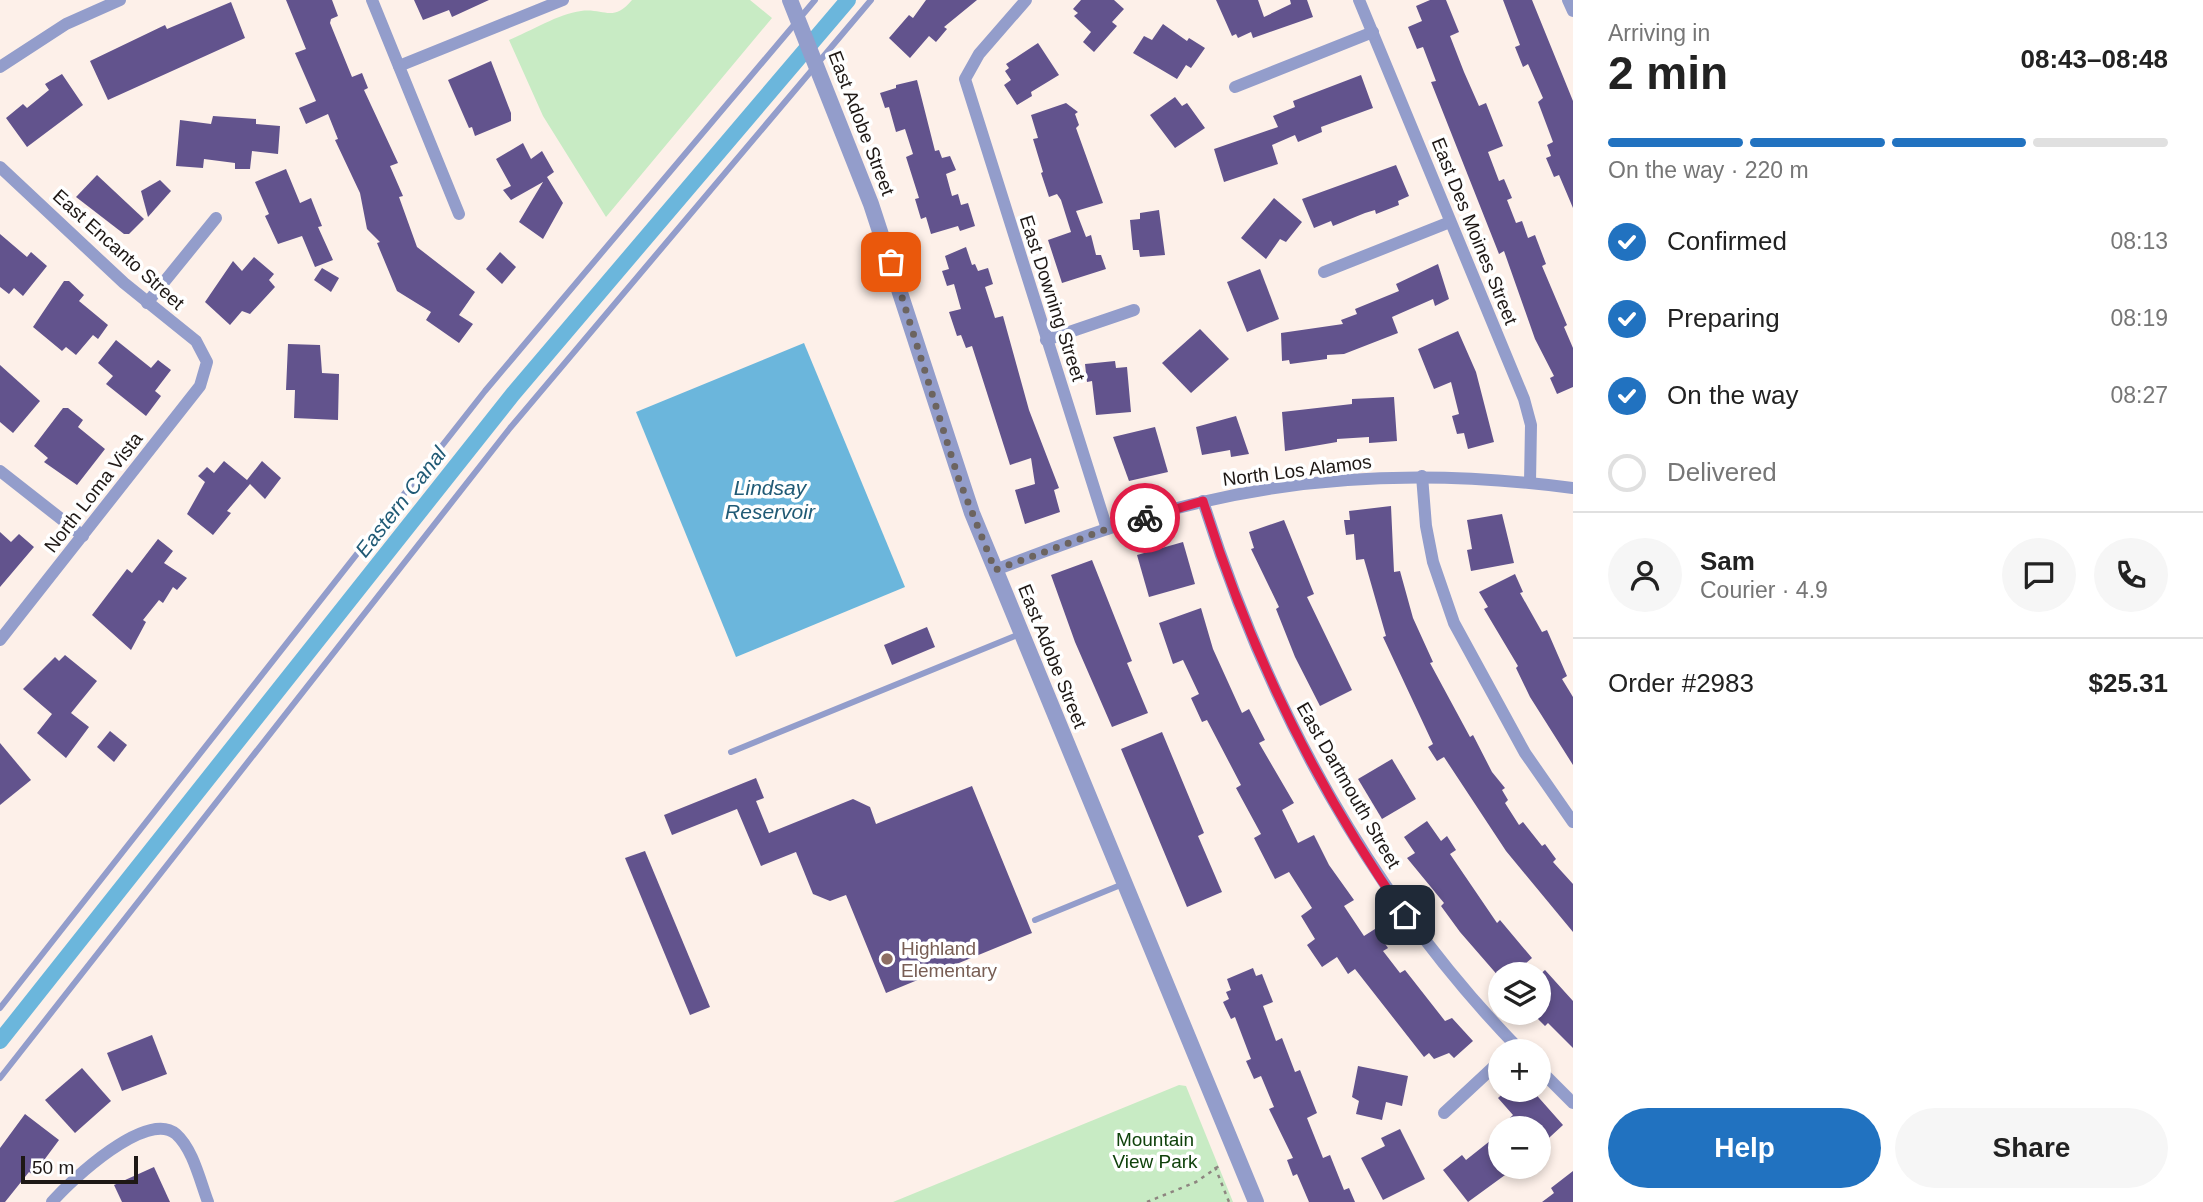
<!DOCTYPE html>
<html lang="en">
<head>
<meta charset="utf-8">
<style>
  :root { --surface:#fff; --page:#f6f6f6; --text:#222; --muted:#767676; --line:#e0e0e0; --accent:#2172c0 }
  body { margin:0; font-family:Helvetica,sans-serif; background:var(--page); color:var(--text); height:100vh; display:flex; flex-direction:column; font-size:26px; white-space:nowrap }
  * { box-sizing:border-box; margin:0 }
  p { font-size:23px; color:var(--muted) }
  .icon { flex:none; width:38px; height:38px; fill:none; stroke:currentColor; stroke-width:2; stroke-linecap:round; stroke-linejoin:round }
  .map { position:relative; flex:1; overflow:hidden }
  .sheet { display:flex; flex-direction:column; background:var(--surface); width:630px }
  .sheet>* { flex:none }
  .buttons { position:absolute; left:1488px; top:962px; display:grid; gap:14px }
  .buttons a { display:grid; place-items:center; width:63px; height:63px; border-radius:50%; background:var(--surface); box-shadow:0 4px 10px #0003; font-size:35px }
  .scale { position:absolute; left:21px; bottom:18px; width:117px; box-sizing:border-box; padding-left:7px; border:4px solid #1e1815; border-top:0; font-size:19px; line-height:24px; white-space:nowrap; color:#1e1815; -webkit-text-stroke:5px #fff; paint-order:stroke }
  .pin { position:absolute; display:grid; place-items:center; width:60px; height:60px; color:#fff; margin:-30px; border-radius:14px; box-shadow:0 4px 10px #0006 }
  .courier { position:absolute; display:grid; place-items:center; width:70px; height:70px; margin:-35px; border:5px solid #e11d48; border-radius:50%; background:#fff; color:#222; box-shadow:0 2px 9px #0007 }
  .headline em { font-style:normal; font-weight:700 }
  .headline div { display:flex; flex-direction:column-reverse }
  .headline { display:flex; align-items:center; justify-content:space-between; height:119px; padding:0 35px }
  h1 { font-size:46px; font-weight:700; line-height:52px }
  .bar { display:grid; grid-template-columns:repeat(4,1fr); gap:10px 7px; align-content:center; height:84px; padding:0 35px }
  .bar i { height:9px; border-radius:5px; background:var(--line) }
  .bar .active { background:var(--accent) }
  .bar p { grid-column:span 4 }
  .line { display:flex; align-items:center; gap:18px; padding:0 35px; border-top:2px solid var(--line) }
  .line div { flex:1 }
  .round { display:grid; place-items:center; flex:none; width:74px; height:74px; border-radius:37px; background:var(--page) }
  ol { padding:0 35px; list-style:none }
  li { display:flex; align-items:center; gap:21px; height:77px }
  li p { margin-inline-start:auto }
  li .icon { padding:7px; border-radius:50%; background:var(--accent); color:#fff; stroke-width:4 }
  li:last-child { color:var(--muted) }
  li i { width:38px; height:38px; border:4px solid var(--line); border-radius:50% }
  .button { display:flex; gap:14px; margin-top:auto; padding:14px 35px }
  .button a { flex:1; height:80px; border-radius:42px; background:var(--accent); color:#fff; font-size:28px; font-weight:700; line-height:80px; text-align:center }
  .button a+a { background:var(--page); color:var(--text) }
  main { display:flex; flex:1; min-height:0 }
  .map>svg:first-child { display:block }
</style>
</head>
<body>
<main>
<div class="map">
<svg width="1573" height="1202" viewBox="0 0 1573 1202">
  <rect width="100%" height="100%" fill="#fdf0e9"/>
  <!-- green -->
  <g fill="#c8ebc4">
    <path d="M632,0h118l22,18 -166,199 -63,-101 -34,-76c22,-9 49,-26 72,-29 23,-3 32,12 51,-11z"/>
    <path d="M1179,1085l7,1 47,116h-340z"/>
  </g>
  <!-- water -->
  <path fill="#6bb6dc" d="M804,343l101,244 -169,70 -100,-245z"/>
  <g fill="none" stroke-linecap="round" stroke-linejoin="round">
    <!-- canal -->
    <path stroke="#6bb6dc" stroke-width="16" d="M0,1041l513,-647 335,-394"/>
  </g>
  <!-- building -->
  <g fill="#62538d">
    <path d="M286,0h46l6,16 -7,3 -1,4 22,54 10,-4 6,15 -4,2 34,73 -8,3 13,30 -4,1 18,50 58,45 -16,23 14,9 -14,19 -33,-23 5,-8 -34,-21 -20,-48 3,-1 -13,-13 -7,-36 -25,-53 3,-1 -10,-25 -22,10 -7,-16 17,-7 -21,-48 11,-4z"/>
    <path d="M414,0h75l-37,17 -3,-7 -26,10z"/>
    <path d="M926,0h51l-33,27 3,2 -11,13 -7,-6 -19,22 -21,-20 20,-23 4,3z"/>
    <path d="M1081,0h33l10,9 -12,13 5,4 -23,26 -11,-10 8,-10 -17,-16 4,-3 -5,-4z"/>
    <path d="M1216,0h42l6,17 27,-13 -1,-4h17l6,17 -60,21 -2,-6 -13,6 -2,-4 -4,2z"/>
    <path d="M1430,0h16l13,32 -9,4 14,36 15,34 7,-3 17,43 -15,6 11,29 5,-2 8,19 -5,2 9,23 6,-2 6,17 7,-3 11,29 -4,2 25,59 -3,2 9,21v39l-16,7 -7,-16 4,-2 -19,-37 -31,-88 -5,3 -68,-172 5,-1 -13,-34 -6,2 -9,-22 14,-6 -6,-15z"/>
    <path d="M1503,0h29l41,101v107l-14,-33 -5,2 -8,-19 5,-2 -4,-11 6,-3 -15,-40 5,-4 -15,-34 -5,3 -8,-20 5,-2z"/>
    <path d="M231,2l14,36 -137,62 -18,-39 75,-36 2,4z"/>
    <path d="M1163,24l24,17 2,-3 16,10 -14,20 -5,-3 -9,14 -44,-26 11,-17 8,4z"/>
    <path d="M1038,43l21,32 -28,17 1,4 -15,9 -13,-20 7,-5 -6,-9 4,-3 -3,-4z"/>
    <path d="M491,61l20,52v8l-36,15 -3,-9 -3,1 -21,-48z"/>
    <path d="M62,74l21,31 -56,42 -21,-29 17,-14 4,4 22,-18 -4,-6z"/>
    <path d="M1361,75l12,33 -52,19 1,5 -24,10 -3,-7 -23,10 6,19 -54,18 -10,-33 64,-22 -5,-11 22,-9 -2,-6z"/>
    <path d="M917,80l18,71 4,-1 3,8 8,-2 6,14 -10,4 6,22 6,-2 3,11 7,-2 7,23 -15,5 -2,-5 -27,8 -5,-17 -5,2 -6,-20 4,-1 -13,-41 7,-3 -8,-25 -9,3 -7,-25 -4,1 -5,-15 16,-5v-3z"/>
    <path d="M1175,97l7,9 5,-3 18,25 -30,20 -25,-33z"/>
    <path d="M1066,103l12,9 -3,2 4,11 -3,3 27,75 -27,8 10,26 5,-2 5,20h5l5,14 -44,14 -14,-43 23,-8 -10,-32 -4,-6 -8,3 -8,-24 2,-1 -10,-33 5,-1 -7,-23z"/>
    <path d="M213,116l43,3v5l24,2 -2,28 -26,-3 -2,18h-15v-6l-31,-4 -1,9 -27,-2 4,-46 31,4z"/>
    <path d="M523,143l8,16 11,-8 12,21 -7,5 16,26 -20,36 -24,-17 24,-40 -32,18 -8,-10 8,-4 -15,-27z"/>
    <path d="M1396,165l13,31 -11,5 1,4 -23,9 -1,-4 -10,3 -32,13 -2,-5 -17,7 -12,-29z"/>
    <path d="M286,169l14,34 11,-5 11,28 -4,1 15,33 -18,7 -13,-31 -24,8 -13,-28 4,-2 -14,-32z"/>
    <path d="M97,175l47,44 -15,15h-5l-48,-37z"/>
    <path d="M160,180l11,11 -23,26 -7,-26z"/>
    <path d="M1274,198l28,24 -16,20 -6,-3 -14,20 -25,-21z"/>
    <path d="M1159,210l6,45 -25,2 -1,-7h-6l-3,-30 10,-1v-6z"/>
    <path d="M0,234l27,23 4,-5 16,14 -24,30 -9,-8 -5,6 -9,-7z"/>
    <path d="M966,247l6,18 3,-1 3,7 10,-3 5,16 -8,3 10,31 8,-2 26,94 30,78 -5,2 6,22 -35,12 -10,-34 20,-6 -4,-26 -21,7 -38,-119 -6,2 -5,-13 -4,1 -8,-24 12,-3 -7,-25 -7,2 -5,-15 7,-2 -4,-13z"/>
    <path d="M500,252l16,15 -14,17 -16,-15z"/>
    <path d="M254,257l20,17 -5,6 6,7 -25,27 -8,-3 -12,14 -25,-23 28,-41 9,10z"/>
    <path d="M1438,264l11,35 -14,7 -2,-7 -41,18 6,16 -54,21 -17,1v4l-37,5 -1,-4 -7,1 -1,-28 62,-9 -2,-4 16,-6 -2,-5 44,-18 -3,-7z"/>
    <path d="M322,268l17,10 -8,14 -17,-12z"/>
    <path d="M1260,269l19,50 -32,13 -20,-50z"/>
    <path d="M64,281h5l15,14 -5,6 29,24 -10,14 -5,-4 -17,20 -10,-8 -4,4 -29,-24z"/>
    <path d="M1200,329l29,30 -38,34 -29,-30z"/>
    <path d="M1458,331l18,41 18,70 -26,7 -4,-16 -7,1 -5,-18 7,-2 -8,-32 -17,7 -16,-40z"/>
    <path d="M116,340l35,28 7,-8 13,10 -16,21 6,5 -15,20 -40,-32 7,-8 -15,-13z"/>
    <path d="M288,344l32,1 2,28 17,1 -1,46 -44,-2 1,-28h-9z"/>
    <path d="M1115,361l1,7 11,-1 4,45 -35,3 -4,-34 -5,1 -2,-18z"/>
    <path d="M0,365l40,36 -27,32 -13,-11z"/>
    <path d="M1394,397l3,44 -28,2v-6l-32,2v3l-52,9 -3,-39 70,-8v-5z"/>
    <path d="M63,408h5l15,12 -5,7 27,22 -28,36 -33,-23 4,-4 -14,-12z"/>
    <path d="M1236,416l13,38 -18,3 -1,-7 -28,5 -6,-28z"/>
    <path d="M1155,427l13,45 -39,9 -16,-44z"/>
    <path d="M224,461l23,19 15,-19 19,17 -16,21 -15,-15 -23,27 4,2 -18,22 -26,-21 18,-32 -7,-6 9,-9 7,6z"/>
    <path d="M1391,506l3,66 6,-1 13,47 20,44 -3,1 40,74 3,-2 19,37 13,16 -3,2 6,10 -3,3 14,22 4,-3 19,24 3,-2 11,15 -3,3 20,22v48l-67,-81 -62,-94 -7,4 -9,-14 5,-3 -50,-107 3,-1 -22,-77 -8,1 -2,-26 -8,1 -2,-15h6l-1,-9z"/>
    <path d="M1502,514l12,49 -43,8 -4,-21 5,-1 -5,-29z"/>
    <path d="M1284,520l30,74 -7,3 45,93 -32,16 -25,-49 -19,-48 3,-2 -28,-58 3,-1 -5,-16z"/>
    <path d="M0,532l11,10 8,-8 15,13 -34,40z"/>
    <path d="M158,539l15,12 -9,12 23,15 -10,12 -4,-3 -10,16 -4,-3 -16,20 3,2 -15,28 -39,-35 35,-46 5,4z"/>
    <path d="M1183,542l12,42 -46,13 -12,-42z"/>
    <path d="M1092,560l40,101 -5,2 21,50 -36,14 -37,-85 -24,-67z"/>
    <path d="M1515,574l8,18 -3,1 22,39 5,-2 20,46 -5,3 11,18v68l-43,-68 -14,-29 2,-2 -34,-57 4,-2 -9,-15z"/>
    <path d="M1201,608l12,41 29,64 7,-4 16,31 -6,3 35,60 -12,7 16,33 16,-8 15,30 25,35 -10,6 20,30 11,-7 13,19 -5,3 17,22 5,-3 40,51 7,-3 21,23 -19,17 -5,-5 -15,6 -5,-6 -5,4 -69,-88 -7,5 -11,-17 -15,10 -15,-22 8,-6 -14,-23 11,-8 -23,-36 -14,7 -21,-41 7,-4 -25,-46 5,-3 -34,-65 -5,2 -11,-24 8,-4 -16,-34 -10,4 -14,-41z"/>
    <path d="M927,627l8,20 -43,18 -8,-20z"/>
    <path d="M65,655l32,26 -26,32 18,14 -23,31 -29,-25 15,-19 -29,-25 32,-32 4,4z"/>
    <path d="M110,731l17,14 -13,17 -17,-15z"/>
    <path d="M1162,732l42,101 -6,3 24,56 -35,15 -66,-158z"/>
    <path d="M0,743l31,37 -31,25z"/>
    <path d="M1392,759l24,40 -34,20 -24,-40z"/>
    <path d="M756,778l8,20 -8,3 13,32 84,-34 17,8 6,17 96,-38 60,147 -146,60 -40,-98 -16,6 -17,-7 -17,-42 -35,14 -24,-57 -65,26 -8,-20z"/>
    <path d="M1427,821l14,20 6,-5 9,14 -6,4 47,69 3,-3 32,38 -20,17h-12v3l-40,-46 -19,-26 3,-3 -37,-45 8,-5 -11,-16z"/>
    <path d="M645,851l65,156 -20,8 -65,-157z"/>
    <path d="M1253,968l3,8 6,-2 11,28 -10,4 13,35 6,-3 13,34 5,-2 17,43 -10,5 16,40 7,-3 14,35 5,-2 6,14h-46l-12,-28 -4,2 -6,-16 6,-2 -24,-49 5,-2 -13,-31 -7,3 -8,-18 5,-2 -16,-42 -4,2 -8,-17 6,-3 -3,-7 5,-2 -4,-11z"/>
    <path d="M1545,970l28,31v47l-25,-25 -3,3 -7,-7v-43z"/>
    <path d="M152,1035l15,39 -45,17 -15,-38z"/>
    <path d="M1358,1066l50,10 -6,30 -16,-4 -4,18 -26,-6 3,-13 -7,-4z"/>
    <path d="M82,1068l29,33 -36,32 -30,-33z"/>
    <path d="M1507,1090h25l31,35 -25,23v-19h-40l15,-14 -15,-17z"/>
    <path d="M25,1114l34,26 -26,35 -4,-3 -24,30h-5v-54z"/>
    <path d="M1400,1129l25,50 -42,21 -22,-42 24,-12 -4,-8z"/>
    <path d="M1500,1133v34h16l-48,35 -25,-32 19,-15 4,5z"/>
    <path d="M154,1167l16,35h-48l-8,-17z"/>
    <path d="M1573,1171v31h-31l12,-9 -3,-5z"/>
  </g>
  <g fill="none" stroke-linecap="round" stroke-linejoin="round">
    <!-- path -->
    <g stroke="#8e8580" stroke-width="2.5" stroke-dasharray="3.5 5" stroke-linecap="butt">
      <path d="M1215,1167l14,35"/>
      <path d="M1147,1202l49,-20 26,-18"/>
    </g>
    <!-- service -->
    <g stroke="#939dcb" stroke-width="6">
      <path d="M731,752l289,-118"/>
      <path d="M1035,920l88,-36"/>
      <path d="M0,1008l485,-617 330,-391"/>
      <path d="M0,1078l510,-650 361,-428"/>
    </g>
    <!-- minor -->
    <g stroke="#939dcb" stroke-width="12">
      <path d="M372,0l87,214"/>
      <path d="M1026,0l-47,54 -14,25 142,450"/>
      <path d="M1359,0l165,399 7,26 -1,57"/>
      <path d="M1568,0l5,11"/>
      <path d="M399,66l164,-66"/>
      <path d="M0,67l66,-43 54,-24"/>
      <path d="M1235,87l138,-55"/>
      <path d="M0,167l124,116 72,58 11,21 -7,24 -200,254"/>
      <path d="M1324,272l126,-50"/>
      <path d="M147,303l69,-85"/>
      <path d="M1046,340l88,-30"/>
      <path d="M0,471l83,65"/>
      <path d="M1422,476l4,50 7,36 21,61 71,130 48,69"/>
      <path d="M1203,501c64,205 168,397 319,551"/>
      <path d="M995,570c68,-26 136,-52 207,-68 121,-29 249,-30 371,-14"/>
      <path d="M1538,1068l35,35"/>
      <path d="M1444,1113l56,-52"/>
      <path d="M52,1202c19,-22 95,-93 124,-68 17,15 24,47 32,68"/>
    </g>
    <!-- tertiary -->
    <path stroke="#939dcb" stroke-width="16" d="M790,0l81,204 101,309 284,689"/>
  </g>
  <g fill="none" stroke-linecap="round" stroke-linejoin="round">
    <!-- done -->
    <path stroke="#6c645f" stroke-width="7" stroke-dasharray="0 12.6" d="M891,262l67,215 37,93 112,-41 38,-11"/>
    <!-- route -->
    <path stroke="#e11d48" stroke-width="9" d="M1145,518l58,-17c46,148 113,287 202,414"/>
  </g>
  <!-- markers -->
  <circle fill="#8d6e63" stroke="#fff" stroke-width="2.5" cx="887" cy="959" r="7"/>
  <g text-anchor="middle" stroke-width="7" stroke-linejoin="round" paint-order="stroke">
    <!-- street labels -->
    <g font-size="19" fill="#1e1815" stroke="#fff">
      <text transform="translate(862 123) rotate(69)" y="7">East Adobe Street</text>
      <text transform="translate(1475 231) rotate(68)" y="7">East Des Moines Street</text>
      <text transform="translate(119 249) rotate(42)" y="7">East Encanto Street</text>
      <text transform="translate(1053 298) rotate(72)" y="7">East Downing Street</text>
      <text transform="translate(1297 470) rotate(-7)" y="7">North Los Alamos</text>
      <text transform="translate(93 492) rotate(-52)" y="7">North Loma Vista</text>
      <text transform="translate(1053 656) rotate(68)" y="7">East Adobe Street</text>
      <text transform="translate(1349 785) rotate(60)" y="7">East Dartmouth Street</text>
    </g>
    <!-- education labels -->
    <g font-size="19" fill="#785e54" stroke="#fff" text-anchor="start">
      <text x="901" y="955">Highland<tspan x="901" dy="22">Elementary</tspan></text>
    </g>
    <!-- park labels -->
    <g font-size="19" fill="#10420c" stroke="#fff">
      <text x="1155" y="1146">Mountain<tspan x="1155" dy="22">View Park</tspan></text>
    </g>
    <!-- water labels -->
    <g font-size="21" font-style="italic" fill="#205a75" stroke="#fff">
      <text x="770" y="495">Lindsay<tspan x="770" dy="24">Reservoir</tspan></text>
      <text transform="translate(401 502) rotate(-52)" y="7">Eastern Canal</text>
    </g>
  </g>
</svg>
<div class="buttons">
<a><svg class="icon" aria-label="layers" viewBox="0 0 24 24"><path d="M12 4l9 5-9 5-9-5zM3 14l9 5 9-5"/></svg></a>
<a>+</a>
<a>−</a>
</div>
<div class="scale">50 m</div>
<div class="pin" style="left:891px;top:262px;background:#ea580c"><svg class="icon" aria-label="bag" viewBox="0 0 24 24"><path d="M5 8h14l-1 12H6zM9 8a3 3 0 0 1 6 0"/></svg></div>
<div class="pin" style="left:1405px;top:915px;background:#1f2937"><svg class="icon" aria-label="home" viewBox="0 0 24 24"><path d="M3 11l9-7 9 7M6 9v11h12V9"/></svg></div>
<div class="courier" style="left:1145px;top:518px"><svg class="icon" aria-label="bike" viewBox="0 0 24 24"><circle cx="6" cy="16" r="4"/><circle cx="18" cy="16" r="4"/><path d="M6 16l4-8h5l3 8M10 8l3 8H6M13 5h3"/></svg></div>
</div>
<section class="sheet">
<div class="headline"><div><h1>2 min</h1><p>Arriving in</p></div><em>08:43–08:48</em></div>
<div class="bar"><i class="active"></i><i class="active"></i><i class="active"></i><i></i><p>On the way · 220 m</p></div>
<ol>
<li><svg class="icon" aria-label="check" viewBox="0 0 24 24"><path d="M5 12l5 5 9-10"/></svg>Confirmed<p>08:13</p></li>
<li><svg class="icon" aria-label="check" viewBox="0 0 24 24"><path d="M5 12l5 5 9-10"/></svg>Preparing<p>08:19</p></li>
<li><svg class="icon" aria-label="check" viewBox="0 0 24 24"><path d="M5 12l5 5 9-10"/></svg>On the way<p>08:27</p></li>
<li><i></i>Delivered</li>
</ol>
<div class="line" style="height:126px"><a class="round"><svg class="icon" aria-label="person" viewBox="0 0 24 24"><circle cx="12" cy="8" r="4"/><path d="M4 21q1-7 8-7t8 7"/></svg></a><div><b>Sam</b><p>Courier · 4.9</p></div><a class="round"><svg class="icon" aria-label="chat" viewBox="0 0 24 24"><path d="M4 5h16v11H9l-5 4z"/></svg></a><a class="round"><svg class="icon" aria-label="phone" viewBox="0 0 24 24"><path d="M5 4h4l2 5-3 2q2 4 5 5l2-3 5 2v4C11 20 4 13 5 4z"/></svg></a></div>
<div class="line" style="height:91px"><div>Order #2983</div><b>$25.31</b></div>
<div class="button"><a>Help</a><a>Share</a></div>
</section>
</main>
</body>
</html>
